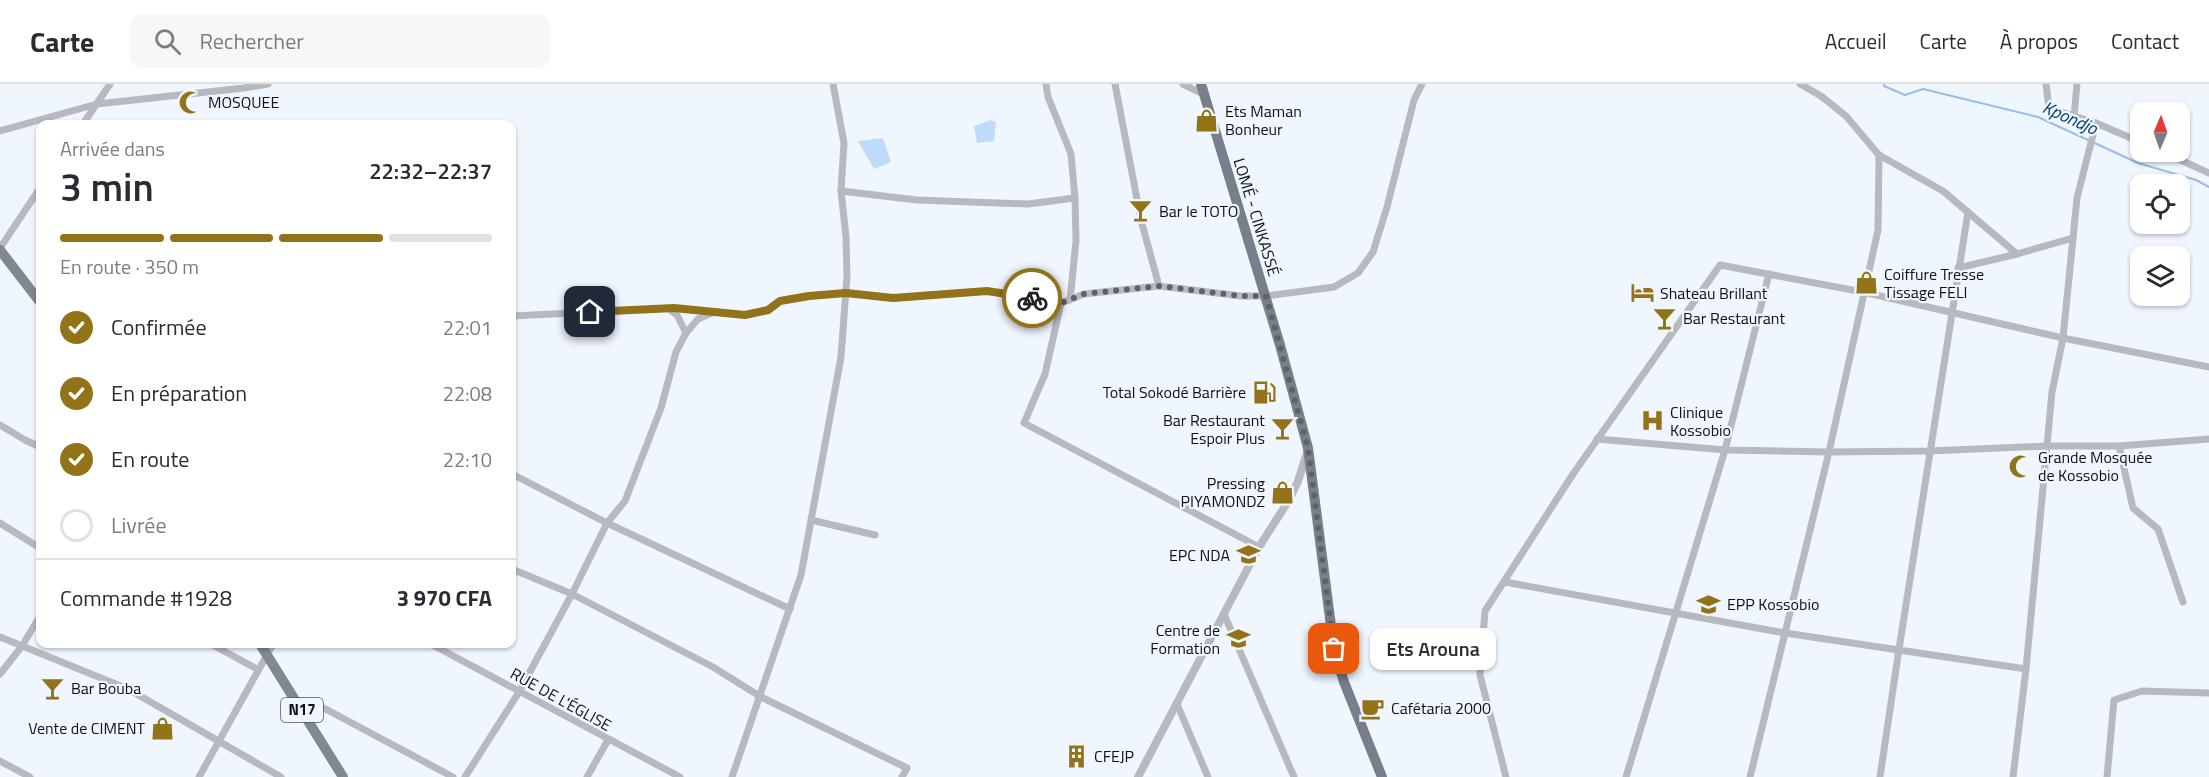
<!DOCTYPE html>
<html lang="fr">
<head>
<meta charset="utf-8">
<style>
  :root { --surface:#fff; --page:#f7f7f7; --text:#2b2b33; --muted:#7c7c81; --line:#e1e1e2; --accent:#927319 }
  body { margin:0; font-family:"Titillium Web",sans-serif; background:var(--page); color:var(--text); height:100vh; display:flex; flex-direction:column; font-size:22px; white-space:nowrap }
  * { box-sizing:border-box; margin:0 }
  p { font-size:20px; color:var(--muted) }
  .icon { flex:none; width:33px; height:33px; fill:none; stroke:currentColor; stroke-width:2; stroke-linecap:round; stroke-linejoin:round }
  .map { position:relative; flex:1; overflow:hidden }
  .panel { position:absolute; left:36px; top:36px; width:480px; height:528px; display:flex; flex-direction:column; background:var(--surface); border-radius:12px; box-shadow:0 2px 4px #0004 }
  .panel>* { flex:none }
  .needle { width:39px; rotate:2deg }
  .buttons { position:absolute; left:2130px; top:18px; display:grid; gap:12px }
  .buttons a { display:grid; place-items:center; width:60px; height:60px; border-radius:12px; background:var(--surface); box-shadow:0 2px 4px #0004; font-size:30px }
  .pin { position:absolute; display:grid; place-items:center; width:51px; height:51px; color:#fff; margin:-26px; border-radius:12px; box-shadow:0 3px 9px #0006 }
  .courier { position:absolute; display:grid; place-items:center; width:60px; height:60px; margin:-30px; border:4px solid #927319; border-radius:50%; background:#fff; color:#222; box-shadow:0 2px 8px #0007 }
  .bubble { position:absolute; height:42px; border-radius:12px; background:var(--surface); box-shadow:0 2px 4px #0004; font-size:20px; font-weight:600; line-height:42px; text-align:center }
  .headline em { font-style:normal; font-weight:600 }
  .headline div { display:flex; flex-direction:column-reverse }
  .headline { display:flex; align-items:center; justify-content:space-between; height:102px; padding:0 24px }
  h1 { font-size:39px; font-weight:600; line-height:45px }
  .bar { display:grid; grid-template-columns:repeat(4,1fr); gap:9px 6px; align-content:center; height:72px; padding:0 24px }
  .bar i { height:8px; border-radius:4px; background:var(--line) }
  .bar .active { background:var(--accent) }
  .bar p { grid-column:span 4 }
  .line { display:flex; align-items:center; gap:15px; padding:0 24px; border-top:2px solid var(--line) }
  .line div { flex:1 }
  ol { padding:0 24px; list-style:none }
  li { display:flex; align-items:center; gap:18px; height:66px }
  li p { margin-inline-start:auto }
  li .icon { padding:6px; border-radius:50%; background:var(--accent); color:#fff; stroke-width:4 }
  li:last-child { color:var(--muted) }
  li i { width:33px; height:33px; border:3px solid var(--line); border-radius:50% }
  header { display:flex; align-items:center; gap:36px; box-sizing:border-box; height:84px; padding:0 30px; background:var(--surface); border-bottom:2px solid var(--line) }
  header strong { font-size:28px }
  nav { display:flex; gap:33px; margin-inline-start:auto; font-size:21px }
  .search { width:420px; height:54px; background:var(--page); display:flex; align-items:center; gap:15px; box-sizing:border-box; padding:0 21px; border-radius:12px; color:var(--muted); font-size:22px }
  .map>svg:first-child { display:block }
</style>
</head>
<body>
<header>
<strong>Carte</strong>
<div class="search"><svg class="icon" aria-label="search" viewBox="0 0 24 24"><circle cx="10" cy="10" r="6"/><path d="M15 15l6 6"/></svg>Rechercher</div>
<nav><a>Accueil</a><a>Carte</a><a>À propos</a><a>Contact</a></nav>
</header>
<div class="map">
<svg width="2209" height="693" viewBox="0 0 2209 693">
  <rect width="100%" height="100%" fill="#f0f6fe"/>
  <!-- green -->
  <g fill="#bfdbfa">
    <path d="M990,36l6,2 -2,19 -17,2 -3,-17z"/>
    <path d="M883,54l8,24 -17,7 -16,-28z"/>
  </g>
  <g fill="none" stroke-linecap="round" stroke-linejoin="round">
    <!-- stream -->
    <path stroke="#98bee8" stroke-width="2" d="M1884,0v2l21,9 18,-6 115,28 100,46 58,17 13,7"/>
    <!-- minor -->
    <g stroke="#b6bac0" stroke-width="7">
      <path d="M1046,0l2,13 23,57 4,44"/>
      <path d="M1115,0l26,136 18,66"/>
      <path d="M1183,0l20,10"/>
      <path d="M1800,0l21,12 25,20 33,39 64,36 74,63 56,-16"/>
      <path d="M2074,33l3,-33"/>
      <path d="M2096,39l44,19"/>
      <path d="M83,40l27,-40"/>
      <path d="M0,47l97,-27 147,-16 24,-4"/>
      <path d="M2163,68l46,21"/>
      <path d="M841,107l76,9 111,4 47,-6 1,43 -6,59"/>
      <path d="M0,164l40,-60"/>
      <path d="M1958,184l59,-14"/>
      <path d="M1061,219l-16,71 -21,49 235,124"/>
      <path d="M669,225l8,6 9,18"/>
      <path d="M512,232l162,-8 71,7 24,-5 11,-9 29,-5 37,-3 47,5 94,-7 74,12 23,-9 75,-8 82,10h25l68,-9 24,-14 15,-21 14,-45 27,-107 8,-16"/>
      <path d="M0,341l25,15 15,7"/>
      <path d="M1597,355l128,11 104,2 100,-1 118,-5h72l90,-7"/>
      <path d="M2119,362l14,62 25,21 25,73"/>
      <path d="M512,390l93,48 185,87"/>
      <path d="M811,436l64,15"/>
      <path d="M0,439l40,25"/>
      <path d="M512,485l60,25 141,73 48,30 146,71 -5,9"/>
      <path d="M1505,498l280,51 241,36"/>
      <path d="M1224,530l70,163"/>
      <path d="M0,553l128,52 153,88"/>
      <path d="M211,560l46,25"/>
      <path d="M431,560l249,133"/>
      <path d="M0,590l22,-28 18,-30"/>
      <path d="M1177,620l31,73"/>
      <path d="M300,621l20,1 133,71"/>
      <path d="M0,677l30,16"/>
      <path d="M199,693l74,-133"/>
      <path d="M465,693l54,-85 53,-98 35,-71 18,-22 36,-93 15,-56 10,-19 12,-14 16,-7"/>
      <path d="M587,693l21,-37"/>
      <path d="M732,693l69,-202 40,-218 6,-81 -1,-39 -5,-46 3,-48 -11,-59"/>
      <path d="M1506,693l-26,-102 5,-64 88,-137 147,-209 143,27 200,46 146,29"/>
      <path d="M1626,693l99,-327 44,-176"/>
      <path d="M1750,693l79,-325 49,-222 1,-75"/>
      <path d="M1880,693l19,-128 69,-437"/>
      <path d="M2013,693l13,-108 26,-277 11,-54 14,-140 19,-75 -47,-15 -3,-24"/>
      <path d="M2107,693l7,-77 28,-9 67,2"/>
    </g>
    <!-- tertiary -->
    <path stroke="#b6bac0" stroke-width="8" d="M1138,693l121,-230 30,-47 9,-19 10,-31"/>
    <!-- primary -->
    <g stroke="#808892" stroke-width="10">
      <path d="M0,166l40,52"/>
      <path d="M260,560l83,133"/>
    </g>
    <!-- trunk -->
    <path stroke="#767f8a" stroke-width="10" d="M1201,0l79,261 28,103 26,201 10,33 38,95"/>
  </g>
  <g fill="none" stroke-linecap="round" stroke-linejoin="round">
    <!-- done -->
    <path stroke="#5d6267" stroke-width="6" stroke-dasharray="0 10.8" d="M1032,214l29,5 23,-9 75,-8 82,10h25l42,152 26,201"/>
    <!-- route -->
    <path stroke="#927319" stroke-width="8" d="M590,228l84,-4 71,7 23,-5 12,-9 29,-5 37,-3 47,5 94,-7 45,7"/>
  </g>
  <!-- icons -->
  <defs>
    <symbol id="mosque-bare" viewBox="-9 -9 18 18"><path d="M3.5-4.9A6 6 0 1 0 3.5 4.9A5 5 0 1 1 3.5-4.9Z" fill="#927319" stroke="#f0f6fe" stroke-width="2.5" paint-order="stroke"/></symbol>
    <symbol id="shop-bare" viewBox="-9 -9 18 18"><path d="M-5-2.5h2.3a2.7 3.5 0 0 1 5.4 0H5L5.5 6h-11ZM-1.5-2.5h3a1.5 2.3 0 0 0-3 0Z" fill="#927319" stroke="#f0f6fe" stroke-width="2.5" paint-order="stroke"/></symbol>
    <symbol id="bar-bare" viewBox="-9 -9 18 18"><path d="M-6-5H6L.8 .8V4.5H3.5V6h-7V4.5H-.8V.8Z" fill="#927319" stroke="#f0f6fe" stroke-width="2.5" paint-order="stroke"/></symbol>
    <symbol id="hotel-bare" viewBox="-9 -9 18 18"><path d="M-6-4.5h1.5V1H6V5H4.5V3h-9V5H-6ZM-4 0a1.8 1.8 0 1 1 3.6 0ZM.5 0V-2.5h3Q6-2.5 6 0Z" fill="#927319" stroke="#f0f6fe" stroke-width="2.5" paint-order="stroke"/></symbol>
    <symbol id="fuel-bare" viewBox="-9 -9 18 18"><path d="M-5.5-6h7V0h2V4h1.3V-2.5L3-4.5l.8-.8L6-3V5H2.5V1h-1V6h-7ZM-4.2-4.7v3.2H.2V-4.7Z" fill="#927319" stroke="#f0f6fe" stroke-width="2.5" paint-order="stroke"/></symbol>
    <symbol id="hospital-bare" viewBox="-9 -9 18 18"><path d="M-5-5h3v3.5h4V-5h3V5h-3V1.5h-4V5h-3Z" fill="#927319" stroke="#f0f6fe" stroke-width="2.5" paint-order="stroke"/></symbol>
    <symbol id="school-bare" viewBox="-9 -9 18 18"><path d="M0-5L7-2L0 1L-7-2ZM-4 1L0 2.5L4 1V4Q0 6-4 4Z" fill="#927319" stroke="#f0f6fe" stroke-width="2.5" paint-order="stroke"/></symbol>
    <symbol id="university-bare" viewBox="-9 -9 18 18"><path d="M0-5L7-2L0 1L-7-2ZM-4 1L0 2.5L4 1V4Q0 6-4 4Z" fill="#927319" stroke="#f0f6fe" stroke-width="2.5" paint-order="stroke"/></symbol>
    <symbol id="cafe-bare" viewBox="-9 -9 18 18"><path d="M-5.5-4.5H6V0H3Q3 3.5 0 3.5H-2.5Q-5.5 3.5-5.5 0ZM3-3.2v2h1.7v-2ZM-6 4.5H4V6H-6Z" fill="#927319" stroke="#f0f6fe" stroke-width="2.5" paint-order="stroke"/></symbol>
    <symbol id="building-bare" viewBox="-9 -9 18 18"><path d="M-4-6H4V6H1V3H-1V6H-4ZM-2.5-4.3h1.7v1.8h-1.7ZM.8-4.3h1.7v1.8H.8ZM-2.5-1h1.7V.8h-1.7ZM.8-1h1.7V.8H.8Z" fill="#927319" stroke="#f0f6fe" stroke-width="2.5" paint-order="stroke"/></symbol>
  </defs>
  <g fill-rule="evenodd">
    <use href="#mosque-bare" x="174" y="2" width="33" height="33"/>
    <use href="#shop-bare" x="1190" y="20" width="33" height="33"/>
    <use href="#bar-bare" x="1124" y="110" width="33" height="33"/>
    <use href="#shop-bare" x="1850" y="182" width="33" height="33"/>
    <use href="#hotel-bare" x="1626" y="192" width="33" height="33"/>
    <use href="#bar-bare" x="1648" y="218" width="33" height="33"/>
    <use href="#fuel-bare" x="1248" y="292" width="33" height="33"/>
    <use href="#hospital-bare" x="1636" y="320" width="33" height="33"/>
    <use href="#bar-bare" x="1266" y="328" width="33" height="33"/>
    <use href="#mosque-bare" x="2004" y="366" width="33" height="33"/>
    <use href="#shop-bare" x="1266" y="392" width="33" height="33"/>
    <use href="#school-bare" x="1232" y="454" width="33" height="33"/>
    <use href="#school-bare" x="1692" y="504" width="33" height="33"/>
    <use href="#university-bare" x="1222" y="538" width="33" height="33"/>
    <use href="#bar-bare" x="36" y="588" width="33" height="33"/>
    <use href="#cafe-bare" x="1356" y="608" width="33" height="33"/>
    <use href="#shop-bare" x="146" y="628" width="33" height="33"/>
    <use href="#building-bare" x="1060" y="656" width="33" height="33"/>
  </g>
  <g text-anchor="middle" stroke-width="4.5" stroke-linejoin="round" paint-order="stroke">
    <!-- shield labels -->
    <rect fill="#f0f6fe" stroke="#52565c" stroke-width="1.5" x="281" y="614" width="42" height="24" rx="4.5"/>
    <g font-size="15" font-weight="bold" fill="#0e1216">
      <text x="302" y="631">N17</text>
    </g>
    <!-- poi labels -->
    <g font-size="16" fill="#0e1216" stroke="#f0f6fe" text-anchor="start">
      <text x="208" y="24">MOSQUEE</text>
      <text x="1225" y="33">Ets Maman<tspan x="1225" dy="18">Bonheur</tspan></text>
      <text x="1159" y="133">Bar le TOTO</text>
      <text x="1884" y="196">Coiffure Tresse<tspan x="1884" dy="18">Tissage FELI</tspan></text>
      <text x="1660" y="215">Shateau Brillant</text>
      <text x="1683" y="240">Bar Restaurant</text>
      <text x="1246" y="314" text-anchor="end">Total Sokodé Barrière</text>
      <text x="1670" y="334">Clinique<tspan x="1670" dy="18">Kossobio</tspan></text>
      <text x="1265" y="342" text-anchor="end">Bar Restaurant<tspan x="1265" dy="18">Espoir Plus</tspan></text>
      <text x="2038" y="379">Grande Mosquée<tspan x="2038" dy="18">de Kossobio</tspan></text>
      <text x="1265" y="405" text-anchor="end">Pressing<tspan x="1265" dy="18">PIYAMONDZ</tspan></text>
      <text x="1230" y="477" text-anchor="end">EPC NDA</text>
      <text x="1727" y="526">EPP Kossobio</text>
      <text x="1220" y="552" text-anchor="end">Centre de<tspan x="1220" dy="18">Formation</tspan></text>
      <text x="71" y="610">Bar Bouba</text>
      <text x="1391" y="630">Cafétaria 2000</text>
      <text x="145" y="650" text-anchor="end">Vente de CIMENT</text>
      <text x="1094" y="678">CFEJP</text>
    </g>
    <!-- street labels -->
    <g font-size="16" fill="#0e1216" stroke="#f0f6fe">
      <text transform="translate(1257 133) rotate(73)" y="6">LOMÉ - CINKASSÉ</text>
      <text transform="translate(561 615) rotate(29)" y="6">RUE DE L'ÉGLISE</text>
    </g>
    <!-- water labels -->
    <g font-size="18" font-style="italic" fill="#074073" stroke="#f0f6fe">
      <text transform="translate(2070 34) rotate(24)" y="6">Kpondjo</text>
    </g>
  </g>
</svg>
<div class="buttons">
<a><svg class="needle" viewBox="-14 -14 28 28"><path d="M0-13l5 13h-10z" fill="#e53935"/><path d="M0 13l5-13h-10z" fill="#7c7c81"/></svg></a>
<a><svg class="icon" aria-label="locate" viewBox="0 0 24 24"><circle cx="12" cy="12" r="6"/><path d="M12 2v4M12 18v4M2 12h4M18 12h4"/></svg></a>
<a><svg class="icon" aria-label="layers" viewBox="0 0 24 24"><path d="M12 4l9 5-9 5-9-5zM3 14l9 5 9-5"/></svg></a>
</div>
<div class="pin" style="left:1334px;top:565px;background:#ea580c"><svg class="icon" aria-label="bag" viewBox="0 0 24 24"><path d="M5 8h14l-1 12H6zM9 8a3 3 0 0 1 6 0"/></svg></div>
<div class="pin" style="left:590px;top:228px;background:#1f2937"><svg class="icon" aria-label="home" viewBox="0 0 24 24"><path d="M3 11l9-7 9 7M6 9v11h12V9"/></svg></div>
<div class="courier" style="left:1032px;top:214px"><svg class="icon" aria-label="bike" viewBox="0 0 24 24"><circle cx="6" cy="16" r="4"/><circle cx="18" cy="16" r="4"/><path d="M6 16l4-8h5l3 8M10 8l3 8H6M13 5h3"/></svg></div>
<div class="bubble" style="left:1370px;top:544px;width:126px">Ets Arouna</div>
<section class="panel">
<div class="headline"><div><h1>3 min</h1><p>Arrivée dans</p></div><em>22:32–22:37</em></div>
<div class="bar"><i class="active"></i><i class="active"></i><i class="active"></i><i></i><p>En route · 350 m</p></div>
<ol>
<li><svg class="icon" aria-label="check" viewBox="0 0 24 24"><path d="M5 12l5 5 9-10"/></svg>Confirmée<p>22:01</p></li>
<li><svg class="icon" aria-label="check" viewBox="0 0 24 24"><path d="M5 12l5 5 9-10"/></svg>En préparation<p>22:08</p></li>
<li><svg class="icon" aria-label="check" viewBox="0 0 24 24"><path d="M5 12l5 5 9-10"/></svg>En route<p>22:10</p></li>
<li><i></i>Livrée</li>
</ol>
<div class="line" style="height:78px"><div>Commande #1928</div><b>3 970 CFA</b></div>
</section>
</div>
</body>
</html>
